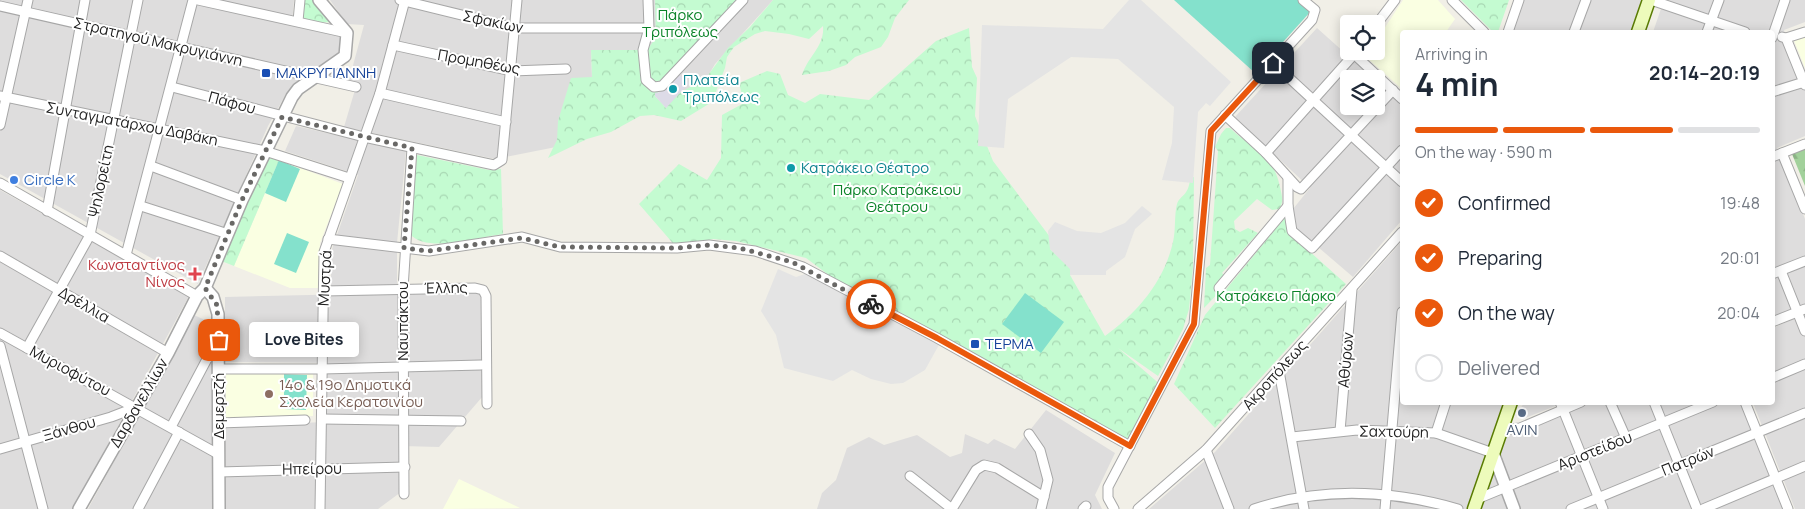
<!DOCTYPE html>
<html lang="en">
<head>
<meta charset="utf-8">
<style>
  :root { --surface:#fff; --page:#f6f6f7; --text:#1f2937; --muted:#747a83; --line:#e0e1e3; --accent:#ea580c }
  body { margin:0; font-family:Manrope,sans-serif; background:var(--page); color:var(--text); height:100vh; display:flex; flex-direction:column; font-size:19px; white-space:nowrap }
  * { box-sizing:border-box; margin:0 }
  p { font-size:16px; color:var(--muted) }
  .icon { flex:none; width:28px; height:28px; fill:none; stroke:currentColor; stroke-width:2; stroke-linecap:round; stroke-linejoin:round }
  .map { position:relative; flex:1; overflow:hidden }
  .side { position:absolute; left:1400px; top:30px; width:375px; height:375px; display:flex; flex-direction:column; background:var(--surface); border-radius:5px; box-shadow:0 2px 12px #0003 }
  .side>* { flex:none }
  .tools { position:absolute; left:1340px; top:15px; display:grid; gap:10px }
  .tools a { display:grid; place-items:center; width:45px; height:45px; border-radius:5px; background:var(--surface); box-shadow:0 2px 12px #0003; font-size:25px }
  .pin { position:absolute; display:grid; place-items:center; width:42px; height:42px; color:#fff; margin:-21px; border-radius:10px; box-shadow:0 2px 8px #0006 }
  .courier { position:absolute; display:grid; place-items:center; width:50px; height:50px; margin:-25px; border:4px solid #ea580c; border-radius:50%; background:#fff; color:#222; box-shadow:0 1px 6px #0007 }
  .bubble { position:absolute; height:35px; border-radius:5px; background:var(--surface); box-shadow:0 2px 12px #0003; font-size:16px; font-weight:700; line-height:35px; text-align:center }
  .summary em { font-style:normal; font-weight:700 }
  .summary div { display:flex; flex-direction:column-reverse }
  .summary { display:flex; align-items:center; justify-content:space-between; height:85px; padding:0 15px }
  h1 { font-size:32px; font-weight:700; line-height:38px }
  .bar { display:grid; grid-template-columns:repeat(4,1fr); gap:8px 5px; align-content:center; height:60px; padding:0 15px }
  .bar i { height:6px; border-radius:4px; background:var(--line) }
  .bar .selected { background:var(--accent) }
  .bar p { grid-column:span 4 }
  ol { padding:0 15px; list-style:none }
  li { display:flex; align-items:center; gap:15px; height:55px }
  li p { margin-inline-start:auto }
  li .icon { padding:5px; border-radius:50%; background:var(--accent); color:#fff; stroke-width:4 }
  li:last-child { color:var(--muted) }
  li i { width:28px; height:28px; border:2px solid var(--line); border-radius:50% }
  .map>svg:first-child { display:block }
</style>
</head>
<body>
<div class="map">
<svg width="1805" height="509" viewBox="0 0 1805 509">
  <defs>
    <pattern id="forest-firs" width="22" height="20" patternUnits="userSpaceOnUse" patternTransform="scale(1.25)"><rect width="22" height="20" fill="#a2d19b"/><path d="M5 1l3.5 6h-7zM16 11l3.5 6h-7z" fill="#8bb385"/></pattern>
    <pattern id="park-crowns" width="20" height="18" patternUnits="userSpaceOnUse" patternTransform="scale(1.25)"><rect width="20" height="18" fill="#c4fbd1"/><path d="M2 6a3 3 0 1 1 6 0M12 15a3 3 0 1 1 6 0" fill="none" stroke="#a8d7b3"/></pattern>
  </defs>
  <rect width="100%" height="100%" fill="#f1efe7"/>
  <!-- residential -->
  <g fill="#dedddd">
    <path d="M0,0h294l-2,24 50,11 -3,20 -53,39 -18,32 -70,158 -198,-110z"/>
    <path d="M330,0h443l-58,64 -25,43 -32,-36 -67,-20 1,27 -26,67 -71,14 -151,-32 13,-44 -8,-3 15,-55 -17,-1z"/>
    <path d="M1524,0h118l-11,32h-119z"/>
    <path d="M1664,0h141v22l-21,8 21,58v48l-28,12 28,71v85l-32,13 -1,-285h-119z"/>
    <path d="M1317,28l57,51h-25v27h27v-25l26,23v116l-49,57 -56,-48 -4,-20 17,-21 -75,-71z"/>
    <path d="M296,126l110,25 -9,92v43l-66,2v-36l27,-77 -73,-24z"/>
    <path d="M0,190l189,106 -116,213h-73z"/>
    <path d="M1402,241v161l101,1 -36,106h-318l66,-57z"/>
    <path d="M485,291l-2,105 -44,51 -37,-1 -1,46 -23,17h-152l-1,-83 101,-4v-59l-101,-1v-65z"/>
    <path d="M1805,314v195h-10l-42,-106 19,-1 1,-74z"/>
    <path d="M194,315l22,10v184h-128z"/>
    <path d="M1587,402l153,1 43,106h-302l26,-73z"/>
    <path d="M1524,403h39l-40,16 -7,-4z"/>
    <path d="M1046,410l69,43 -20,42 7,14h-285l5,-16 14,-13 11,-32 22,-11 15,8 33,-10 33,22 12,-4 3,-19 23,10 6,-5 21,10z"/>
  </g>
  <!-- education -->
  <g fill="#faffe2">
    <path d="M1403,0h35l17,19 -9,13h-44v57l-36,-32 3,-6h7v-10z"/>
    <path d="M1805,33v35l-12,-30z"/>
    <path d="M279,160l64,24 -23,59 -2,45h-28l-56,-22z"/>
    <path d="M226,371l87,2v43l-88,3z"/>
    <path d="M459,479l61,29 -77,1z"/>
  </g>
  <!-- forest -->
  <path fill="url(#forest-firs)" d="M1805,149v37l-13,-32z"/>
  <!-- park -->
  <g fill="url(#park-crowns)">
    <path d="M303,0h12l16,22 -15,1 -15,-4z"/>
    <path d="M655,0h81l-72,78 3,4 -12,14 11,12 10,-13 30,-17 22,-30 22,-21 23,-27h136l-14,18 -7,19 -7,10 -26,10 -9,8 -17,6 -27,4c6,-19 23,-29 21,-49l-14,13 -20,-5 -24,-3 -10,3 -21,13 -7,10 -2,11 -13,34 -31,19 -27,-6 -14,1 -29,16 -24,7 -39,19 9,-18 1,-19 13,-43 21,-1 -1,-27h52l5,20v-21l8,-12z"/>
    <path d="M1461,0h48l-11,32h-5z"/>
    <path d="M969,28l3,39 5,11 -2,38 18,45 57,76v12l21,20 -1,6 35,61c32,-23 59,-54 68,-94 3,-12 1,-27 4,-38 3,-9 12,-8 13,-26l4,-1 -1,90 -4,42 -6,20 -25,47 -40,-28 44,38 -32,60 -272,-149 -52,-39 -70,-17 -23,-2 -36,9 -38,-44 40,-40 28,16 14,-22 1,-43 22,-12 -5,-20 28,-12 13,3 8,21 17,8 15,-9 49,6 67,-59z"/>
    <path d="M1226,128h4c23,22 43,25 50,59 2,9 4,15 -1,22l-7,1 -15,-11 -23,22 1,8 5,3 8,-4 10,5 -36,40 8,8 -26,27 2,-40 4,-3 8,-114 -3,-4 6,-13z"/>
    <path d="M417,155l72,15 12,-1 2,65c-24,3 -76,20 -93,0z"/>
    <path d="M265,156l14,4 -45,106 -15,-6z"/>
    <path d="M1287,215l3,19 56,50 -131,144 -41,-44 31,-69z"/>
  </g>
  <!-- pitch -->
  <g fill="#84e1cc">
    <path d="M1174,0h125l12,11 -56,62z"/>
    <path d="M279,160l21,9 -14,33 -21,-9z"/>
    <path d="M287,233l22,9 -13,31 -22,-9z"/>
    <path d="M1025,293l39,29 -23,31 -39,-29z"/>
    <path d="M284,374l23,1 -1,35 -22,-1z"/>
  </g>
  <!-- parking -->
  <g fill="#e4e4e4">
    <path d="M1129,0h12l90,82 -21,24 -4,-3 -8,9 -5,71 -31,-3 10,-37 2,-36 -56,-48 -47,-2 -63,42 -4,49 -26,-2 4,-121 121,4z"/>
    <path d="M1142,206l10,8 -17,15 -10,28 -19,14v4h-36v-6l-20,-20 -2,-18 7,-9 22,9 24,2 24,-10z"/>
    <path d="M778,269l18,8 15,-5 129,71 -15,27 -22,13 -12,1 -20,-5 -19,-9 -19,11 -49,-13 -8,-33 -15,-24z"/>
  </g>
  <!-- plaza -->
  <path fill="#dddbe7" d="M679,75l10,8 -23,25 -11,-12v-3l5,-1z"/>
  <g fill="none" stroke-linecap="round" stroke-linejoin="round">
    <defs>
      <g id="minor">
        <path d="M198,0l149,33"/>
        <path d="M400,0l115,28h134"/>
        <path d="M648,0l1,28 -6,22 3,30 8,7 8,-1 81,-86"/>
        <path d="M1452,0l32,32"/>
        <path d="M1651,0l94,32"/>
        <path d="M0,6l356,81"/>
        <path d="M298,21l2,-21"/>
        <path d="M1376,25l19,-25"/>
        <path d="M1508,32l11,-32"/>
        <path d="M1574,32l12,-32"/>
        <path d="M1707,32l12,-32"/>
        <path d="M1782,37l4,1 19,-6"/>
        <path d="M1772,38l13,-38"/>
        <path d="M1786,38l19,47"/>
        <path d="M393,45l119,26 54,-2"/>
        <path d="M1355,55l47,44"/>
        <path d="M1273,63l129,119"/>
        <path d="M172,87l192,50 130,28 8,-5 15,-160"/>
        <path d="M1772,92l32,-10"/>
        <path d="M380,93l126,29"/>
        <path d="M0,96l265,55 84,27"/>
        <path d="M1225,115l41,38 31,34 4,2 92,-99"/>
        <path d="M0,125l28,-125"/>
        <path d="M1266,153l91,-102"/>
        <path d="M1782,153l23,56"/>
        <path d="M1772,157l33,-13"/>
        <path d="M151,166l91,34"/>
        <path d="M1288,178v28l4,25 20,17 90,-98"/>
        <path d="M0,183l197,113"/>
        <path d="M141,206l87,28"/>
        <path d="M47,211l38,-211"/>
        <path d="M328,239l101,12 93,-14 38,10 117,1 32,-3 46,6 48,16 134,71 193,108"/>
        <path d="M126,255l67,-255"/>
        <path d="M0,256l168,97"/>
        <path d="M1781,271l24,60"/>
        <path d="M1772,274l33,-13"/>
        <path d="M1219,288l69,-82"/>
        <path d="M324,291l151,-3 8,2 3,6 1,108"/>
        <path d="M1772,322l33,-13"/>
        <path d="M0,333l218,121"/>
        <path d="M0,346l43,163"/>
        <path d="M27,348l63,-113 48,-235"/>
        <path d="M219,369h103l159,-4"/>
        <path d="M1279,371l25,138"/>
        <path d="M1772,378l33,-14"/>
        <path d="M1560,402l43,107"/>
        <path d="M1610,402l16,36"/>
        <path d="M1654,402l43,107"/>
        <path d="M1745,402l43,107"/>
        <path d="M322,419l139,2"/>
        <path d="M219,423l86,-3"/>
        <path d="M171,427l36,-68 5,-4 7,-1"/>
        <path d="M1501,430l19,-2 61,-26"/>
        <path d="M1340,431l12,-142"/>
        <path d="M1436,433l10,-31"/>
        <path d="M1029,434l11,16 8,30 -7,29"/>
        <path d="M1292,437l65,-7 79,3 57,20"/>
        <path d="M0,449l111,-32 26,-10"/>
        <path d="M1206,450l23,59"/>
        <path d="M219,472l186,-5"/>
        <path d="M910,476l42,33"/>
        <path d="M404,494l-1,-205 9,-141"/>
        <path d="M1477,499l236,-97"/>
        <path d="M138,509l41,-77"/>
        <path d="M320,509l4,-257 56,-159 25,-93"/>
        <path d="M952,509l24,-39 8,-5 13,3 47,29"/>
        <path d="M1083,509l3,-3"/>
        <path d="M1114,509l-6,-11v-11l86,-163 17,-193 101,-111 3,-10 -12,-10"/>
        <path d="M1138,509l68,-59 196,-218"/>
        <path d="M1254,509c66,-22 137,-19 204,0"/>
        <path d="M1385,509l17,-197"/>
        <path d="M1571,509l234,-96"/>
        <path d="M1703,509l102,-43"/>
      </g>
      <g id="tertiary">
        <path d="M205,288l8,9 5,17 1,195"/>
        <path d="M1493,453l21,56"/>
        <path d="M79,509l89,-156 29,-57 8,-8 37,-88 50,-103 6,-8 47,-33 2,-23 -28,-33"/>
      </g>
      <g id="secondary">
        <path d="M1638,32l11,-32"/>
        <path d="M1474,509l37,-107"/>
      </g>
    </defs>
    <!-- minor casing -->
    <use href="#minor" stroke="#a7a7a7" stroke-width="11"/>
    <!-- tertiary casing -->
    <use href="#tertiary" stroke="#a7a7a7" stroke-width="14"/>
    <!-- secondary casing -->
    <use href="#secondary" stroke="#5a7c03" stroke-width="15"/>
    <!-- minor -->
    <use href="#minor" stroke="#fff" stroke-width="9"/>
    <!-- tertiary -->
    <use href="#tertiary" stroke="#fff" stroke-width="11"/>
    <!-- secondary -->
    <use href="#secondary" stroke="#edfbbb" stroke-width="12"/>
  </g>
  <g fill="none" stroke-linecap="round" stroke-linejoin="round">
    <!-- done -->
    <path stroke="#696866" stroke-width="5" stroke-dasharray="0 9" d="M219,340l-2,-35 -12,-17 37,-88 40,-83 130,31 -8,100 24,3 94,-13 38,9 117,1 32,-3 30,3 53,14 79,42"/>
    <!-- route -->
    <path stroke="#ea580c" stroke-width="6" d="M871,304l66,34 193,108 64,-122 17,-193 62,-68"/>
  </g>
  <!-- markers -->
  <g fill="#1a4fb4" stroke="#fff" stroke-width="2">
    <rect x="261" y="68" width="10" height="10" rx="2.5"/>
    <rect x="970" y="339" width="10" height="10" rx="2.5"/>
  </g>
  <g fill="#0f9aa8" stroke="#fff" stroke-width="2">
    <circle cx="673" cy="89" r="5"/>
    <circle cx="791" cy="168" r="5"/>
  </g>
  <circle fill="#3f7fe0" stroke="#fff" stroke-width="2" cx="14" cy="180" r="5"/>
  <path fill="#e0444e" stroke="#fff" stroke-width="2" d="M192.5 266.5h5v5h5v5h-5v5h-5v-5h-5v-5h5z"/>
  <circle fill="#8d6e63" stroke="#fff" stroke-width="2" cx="269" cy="394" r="5"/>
  <circle fill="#5c6f8a" stroke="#fff" stroke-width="2" cx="1522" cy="413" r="5"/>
  <g text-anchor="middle" stroke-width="4" stroke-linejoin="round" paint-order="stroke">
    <!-- park labels -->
    <g font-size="15" fill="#0a8328" stroke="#fff">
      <text x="680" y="20">Πάρκο<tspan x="680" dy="17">Τριπόλεως</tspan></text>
      <text x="897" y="195">Πάρκο Κατράκειου<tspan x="897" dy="17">Θεάτρου</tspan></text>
      <text x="1276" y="301">Κατράκειο Πάρκο</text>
    </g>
    <!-- street labels -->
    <g font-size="15" fill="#202020" stroke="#fff">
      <text transform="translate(493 22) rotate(12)" y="5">Σφακίων</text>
      <text transform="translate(158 42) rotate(13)" y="5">Στρατηγού Μακρυγιάννη</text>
      <text transform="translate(479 62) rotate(10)" y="5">Προμηθέως</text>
      <text transform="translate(232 103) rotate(15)" y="5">Πάφου</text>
      <text transform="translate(132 124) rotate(11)" y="5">Συνταγματάρχου Δαβάκη</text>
      <text transform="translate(101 181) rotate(-78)" y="5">Ψηλορείτη</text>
      <text transform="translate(325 278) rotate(-87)" y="5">Μυστρά</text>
      <text transform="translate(446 288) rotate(-1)" y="5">Έλλης</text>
      <text transform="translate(84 305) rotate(30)" y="5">Δρέλλια</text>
      <text transform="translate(403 321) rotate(-90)" y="5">Ναυπάκτου</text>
      <text transform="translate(1346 360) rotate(-85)" y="5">Αθύρων</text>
      <text transform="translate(70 371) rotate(28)" y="5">Μυριοφύτου</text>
      <text transform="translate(1275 375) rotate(-48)" y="5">Ακροπόλεως</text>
      <text transform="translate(139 403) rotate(-60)" y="5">Δαρδανελλίων</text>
      <text transform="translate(219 406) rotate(-90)" y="5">Δεμερτζή</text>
      <text transform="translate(69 429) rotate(-16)" y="5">Ξάνθου</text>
      <text transform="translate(1394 432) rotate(1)" y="5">Σαχτούρη</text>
      <text transform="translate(1595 451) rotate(-22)" y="5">Αριστείδου</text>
      <text transform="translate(1688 461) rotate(-22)" y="5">Πατρών</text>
      <text transform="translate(312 469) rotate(-1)" y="5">Ηπείρου</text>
    </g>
    <!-- transit labels -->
    <g font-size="15" fill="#164399" stroke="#fff" text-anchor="start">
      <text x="276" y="78">ΜΑΚΡΥΓΙΑΝΝΗ</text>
      <text x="985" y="349">ΤΕΡΜΑ</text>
    </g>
    <!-- culture labels -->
    <g font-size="15" fill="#0d838f" stroke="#fff" text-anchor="start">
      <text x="683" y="85">Πλατεία<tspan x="683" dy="17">Τριπόλεως</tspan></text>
      <text x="801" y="173">Κατράκειο Θέατρο</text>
    </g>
    <!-- shop labels -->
    <g font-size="15" fill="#366cbe" stroke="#fff" text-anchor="start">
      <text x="24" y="185">Circle K</text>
    </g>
    <!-- health labels -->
    <g font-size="15" fill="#be3a42" stroke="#fff" text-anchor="end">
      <text x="185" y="270">Κωνσταντίνος<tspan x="185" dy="17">Νίνος</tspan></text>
    </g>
    <!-- education labels -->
    <g font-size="15" fill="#785e54" stroke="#fff" text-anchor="start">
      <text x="279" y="390">14ο &amp; 19ο Δημοτικά<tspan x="279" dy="17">Σχολεία Κερατσινίου</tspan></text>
    </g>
    <!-- service labels -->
    <g font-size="15" fill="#4e5e75" stroke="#fff">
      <text x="1522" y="435">AVIN</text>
    </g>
  </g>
</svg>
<div class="tools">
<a><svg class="icon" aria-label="locate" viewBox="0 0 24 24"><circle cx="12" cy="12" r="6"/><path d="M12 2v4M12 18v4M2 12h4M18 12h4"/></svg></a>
<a><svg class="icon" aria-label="layers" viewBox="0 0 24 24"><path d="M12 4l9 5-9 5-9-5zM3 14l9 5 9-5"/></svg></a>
</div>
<div class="pin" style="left:219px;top:340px;background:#ea580c"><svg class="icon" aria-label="bag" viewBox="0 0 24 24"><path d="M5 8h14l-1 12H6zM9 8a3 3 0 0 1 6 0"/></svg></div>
<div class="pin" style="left:1273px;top:63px;background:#1f2937"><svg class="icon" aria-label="home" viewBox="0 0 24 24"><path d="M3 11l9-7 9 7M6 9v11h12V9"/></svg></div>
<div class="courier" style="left:871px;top:304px"><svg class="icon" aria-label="bike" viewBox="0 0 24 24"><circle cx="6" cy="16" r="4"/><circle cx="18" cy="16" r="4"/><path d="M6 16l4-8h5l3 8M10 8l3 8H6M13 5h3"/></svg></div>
<div class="bubble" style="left:249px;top:322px;width:110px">Love Bites</div>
<section class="side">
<div class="summary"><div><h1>4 min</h1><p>Arriving in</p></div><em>20:14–20:19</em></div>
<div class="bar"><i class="selected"></i><i class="selected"></i><i class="selected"></i><i></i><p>On the way · 590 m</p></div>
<ol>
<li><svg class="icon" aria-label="check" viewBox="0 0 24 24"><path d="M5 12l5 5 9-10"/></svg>Confirmed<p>19:48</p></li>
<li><svg class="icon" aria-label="check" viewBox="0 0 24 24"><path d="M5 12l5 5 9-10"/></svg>Preparing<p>20:01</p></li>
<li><svg class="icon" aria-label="check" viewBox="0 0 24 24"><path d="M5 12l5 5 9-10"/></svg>On the way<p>20:04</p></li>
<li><i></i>Delivered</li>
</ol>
</section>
</div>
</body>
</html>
